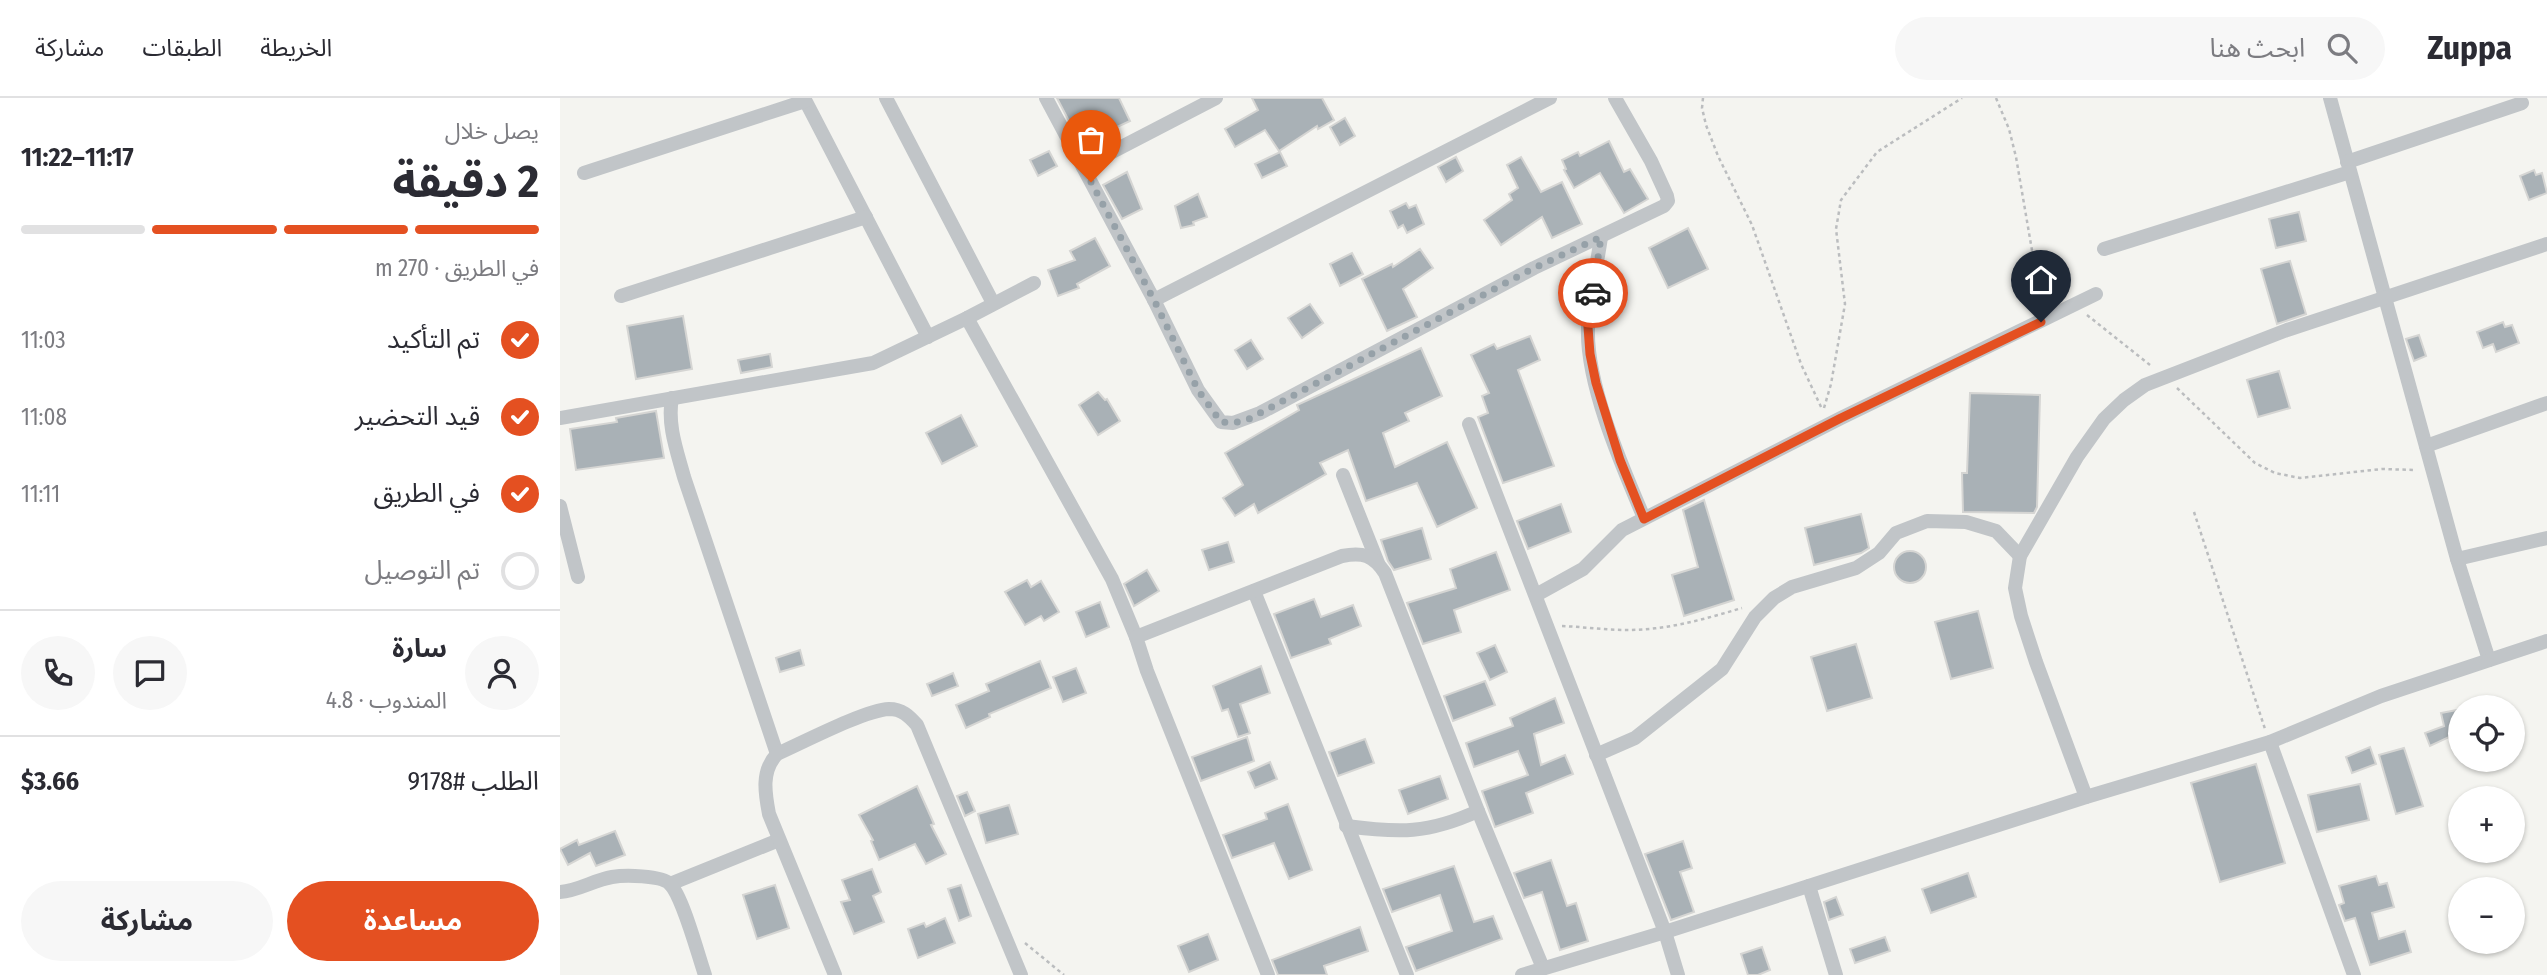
<!DOCTYPE html>
<html lang="ar">
<head>
<meta charset="utf-8">
<style>
  :root { --surface:#fff; --page:#f7f7f7; --text:#2b2b33; --muted:#7c7c81; --line:#e1e1e2; --accent:#e45021 }
  body { margin:0; font-family:"Fira Sans Condensed","Noto Sans Arabic",sans-serif; background:var(--page); color:var(--text); direction:rtl; height:100vh; display:flex; flex-direction:column; font-size:26px; white-space:nowrap }
  * { box-sizing:border-box; margin:0 }
  p { font-size:23px; color:var(--muted) }
  .icon { flex:none; width:38px; height:38px; fill:none; stroke:currentColor; stroke-width:2; stroke-linecap:round; stroke-linejoin:round }
  .map { position:relative; flex:1; overflow:hidden; direction:ltr }
  .panel { display:flex; flex-direction:column; background:var(--surface); width:560px }
  .panel>* { flex:none }
  .tools { position:absolute; left:1888px; top:597px; display:grid; gap:14px }
  .tools a { display:grid; place-items:center; width:77px; height:77px; border-radius:50%; background:var(--surface); box-shadow:0 2px 5px #0004; font-size:35px }
  .pin { position:absolute; display:grid; place-items:center; width:60px; height:60px; color:#fff; margin:-72px -30px; border-radius:50% 50% 50% 0; rotate:-45deg; box-shadow:0 0 7px #0007 }
  .pin .icon { rotate:45deg }
  .courier { position:absolute; display:grid; place-items:center; width:70px; height:70px; margin:-35px; border:5px solid #e45021; border-radius:50%; background:#fff; color:#222; box-shadow:0 2px 9px #0007 }
  .head em { font-style:normal; font-weight:700 }
  .head div { display:flex; flex-direction:column-reverse }
  .head { display:flex; align-items:center; justify-content:space-between; height:119px; padding:0 21px }
  h1 { font-size:46px; font-weight:700; line-height:52px }
  .bar { display:grid; grid-template-columns:repeat(4,1fr); gap:10px 7px; align-content:center; height:84px; padding:0 21px }
  .bar i { height:9px; border-radius:5px; background:var(--line) }
  .bar .on { background:var(--accent) }
  .bar p { grid-column:span 4 }
  .line { display:flex; align-items:center; gap:18px; padding:0 21px; border-top:2px solid var(--line) }
  .line div { flex:1 }
  .round { display:grid; place-items:center; flex:none; width:74px; height:74px; border-radius:37px; background:var(--page) }
  ol { padding:0 21px; list-style:none }
  li { display:flex; align-items:center; gap:21px; height:77px }
  li p { margin-inline-start:auto }
  li .icon { padding:7px; border-radius:50%; background:var(--accent); color:#fff; stroke-width:4 }
  li:last-child { color:var(--muted) }
  li i { width:38px; height:38px; border:4px solid var(--line); border-radius:50% }
  .action { display:flex; gap:14px; margin-top:auto; padding:14px 21px }
  .action a { flex:1; height:80px; border-radius:42px; background:var(--accent); color:#fff; font-size:28px; font-weight:700; line-height:80px; text-align:center }
  .action a+a { background:var(--page); color:var(--text) }
  header { display:flex; align-items:center; gap:42px; box-sizing:border-box; height:98px; padding:0 35px; background:var(--surface); border-bottom:2px solid var(--line) }
  header strong { font-size:33px }
  nav { display:flex; gap:38px; margin-inline-start:auto; font-size:24px }
  .search { width:490px; height:63px; background:var(--page); display:flex; align-items:center; gap:18px; box-sizing:border-box; padding:0 24px; border-radius:38px; color:var(--muted); font-size:26px }
  main { display:flex; flex:1; min-height:0 }
  .map>svg:first-child { display:block }
</style>
</head>
<body>
<header>
<strong>Zuppa</strong>
<div class="search"><svg class="icon" aria-label="search" viewBox="0 0 24 24"><circle cx="10" cy="10" r="6"/><path d="M15 15l6 6"/></svg>ابحث هنا</div>
<nav><a>الخريطة</a><a>الطبقات</a><a>مشاركة</a></nav>
</header>
<main>
<div class="map">
<svg width="1987" height="877" viewBox="0 0 1987 877">
  <rect width="100%" height="100%" fill="#f4f4f0"/>
  <!-- building -->
  <g fill="#a9b1b6" stroke="#d5d5d3" stroke-width="2">
    <path d="M497,0h62l11,23 -49,23z"/>
    <path d="M692,0h70l12,22 -16,9 -1,-3 -38,25 -14,-21 -30,17 -10,-18 33,-19z"/>
    <path d="M785,20l10,18 -15,9 -10,-18z"/>
    <path d="M1049,43l15,31 6,-3 18,30 -24,14 -24,-40 -26,15 -10,-18 2,-1 -4,-9 16,-8 2,4z"/>
    <path d="M489,53l8,15 -19,10 -8,-16z"/>
    <path d="M720,54l7,14 -25,12 -7,-14z"/>
    <path d="M896,59l7,14 -17,11 -8,-15z"/>
    <path d="M961,59l20,35 21,-10 20,42 -30,14 -10,-21 -41,28 -17,-25 28,-20 -3,-6 9,-6 -11,-23z"/>
    <path d="M1974,72l2,5 6,-2 5,20 -18,7 -9,-24z"/>
    <path d="M567,74l15,37 -20,10 -19,-34z"/>
    <path d="M638,96l9,23 -14,5 1,3 -13,3 -6,-22z"/>
    <path d="M846,105l3,5 7,-3 8,19 -17,9 -4,-8 -5,3 -8,-17z"/>
    <path d="M1739,114l7,29 -30,7 -7,-29z"/>
    <path d="M1128,130l20,41 -40,19 -19,-40z"/>
    <path d="M535,140l15,28 -33,18 2,4 -21,8 -10,-26 27,-10 -5,-9z"/>
    <path d="M860,151l13,19 -30,21 14,28 -30,14 -25,-52 30,-15 1,3z"/>
    <path d="M792,155l11,21 -23,12 -10,-22z"/>
    <path d="M1730,163l16,53 -29,10 -16,-55z"/>
    <path d="M750,206l13,19 -21,15 -14,-20z"/>
    <path d="M123,218l9,53 -56,10 -9,-53z"/>
    <path d="M1943,224l2,5 7,-2 7,18 -23,9 -3,-8 -10,4 -6,-16z"/>
    <path d="M1859,237l7,21 -12,5 -8,-22z"/>
    <path d="M970,238l10,24 -22,10 36,96 -51,17 -25,-66 10,-4 -6,-17 7,-3 -18,-38 23,-11 3,5z"/>
    <path d="M691,242l12,19 -16,10 -12,-19z"/>
    <path d="M861,250l21,48 -37,17 4,8 -26,12 12,34 52,-25 30,66 -40,19 -20,-44 -51,18 -18,-51 -28,13 6,11 -68,39 -4,-9 -19,12 -12,-18 20,-13 -18,-32 74,-43 -2,-5z"/>
    <path d="M210,256l2,13 -31,6 -3,-13z"/>
    <path d="M1719,273l11,37 -32,9 -11,-37z"/>
    <path d="M538,294l7,8 2,-1 13,22 -22,14 -19,-30z"/>
    <path d="M1410,295l70,2 -3,112 -3,6 -71,-1 -1,-39h5z"/>
    <path d="M96,313l8,47 -88,12 -6,-41 47,-7 -1,-4z"/>
    <path d="M401,317l16,31 -35,18 -16,-31z"/>
    <path d="M1144,402l30,100 -50,16 -12,-41 26,-8 -15,-57z"/>
    <path d="M1001,406l10,28 -43,17 -11,-28z"/>
    <path d="M1301,416l8,34 -8,5 -47,12 -9,-37z"/>
    <path d="M862,430l9,31 -37,11 -6,-9 -7,-21z"/>
    <path d="M668,444l6,20 -25,8 -7,-20z"/>
    <circle cx="1350" cy="469" r="16"/>
    <path d="M936,454l14,38 -56,20 7,22 -38,12 -16,-41 49,-15 -6,-19z"/>
    <path d="M587,472l12,21 -25,15 -10,-22z"/>
    <path d="M467,482l4,7 10,-6 18,31 -15,9 -3,-5 -16,9 -20,-33z"/>
    <path d="M754,501l7,18 32,-12 8,21 -32,13 2,5 -40,14 -17,-44z"/>
    <path d="M540,504l9,25 -23,10 -10,-25z"/>
    <path d="M1418,513l15,57 -42,11 -16,-57z"/>
    <path d="M1296,546l16,54 -45,13 -16,-54z"/>
    <path d="M935,547l12,27 -17,8 -13,-27z"/>
    <path d="M240,552l4,15 -24,7 -4,-14z"/>
    <path d="M480,563l11,27 -62,26 1,3 -24,11 -10,-23 33,-14 -3,-7z"/>
    <path d="M701,568l9,27 -30,11 10,29 -12,4 -10,-28 -6,2 -9,-25z"/>
    <path d="M516,570l10,25 -23,9 -10,-25z"/>
    <path d="M393,575l5,13 -26,10 -5,-12z"/>
    <path d="M925,583l10,24 -42,16 -9,-25z"/>
    <path d="M995,600l9,25 -30,11 7,31 24,-10 8,19 -47,19 7,20 -38,14 -13,-36 46,-16 -10,-24 -44,16 -8,-24 47,-17 -3,-8z"/>
    <path d="M1897,612l3,22 -30,14 -5,-13 19,-7 -3,-13z"/>
    <path d="M687,639l7,24 -53,20 -9,-24z"/>
    <path d="M805,641l9,24 -36,13 -9,-24z"/>
    <path d="M1810,649l6,17 -24,9 -6,-16z"/>
    <path d="M1844,650l19,58 -27,8 -17,-59z"/>
    <path d="M710,664l7,17 -22,9 -7,-16z"/>
    <path d="M1696,666l29,99 -65,19 -29,-99z"/>
    <path d="M880,678l8,23 -40,15 -9,-24z"/>
    <path d="M1800,686l9,36 -52,12 -9,-37z"/>
    <path d="M357,688l17,38 -3,1 15,29 -20,10 -11,-20 -36,16 -8,-19 2,-1 -14,-25z"/>
    <path d="M407,694l8,19 -10,5 -8,-20z"/>
    <path d="M728,706l24,66 -23,9 -15,-36 -42,15 -9,-23 44,-16 -2,-6z"/>
    <path d="M449,707l9,29 -32,9 -8,-29z"/>
    <path d="M55,733l10,24 -29,11 -6,-13 -22,12 -8,-16 17,-9 2,5z"/>
    <path d="M1123,743l9,27 -12,4 14,40 -23,8 -26,-66z"/>
    <path d="M991,762l16,46 9,-3 12,38 -28,9 -18,-58 -18,6 -10,-25z"/>
    <path d="M894,768l20,56 19,-6 9,23 -86,32 -10,-24 46,-16 -12,-36 -48,17 -9,-23z"/>
    <path d="M312,771l9,23 -8,4 11,26 -30,12 -13,-32 9,-2 -8,-20z"/>
    <path d="M1408,775l8,24 -45,16 -9,-24z"/>
    <path d="M1816,778l3,9 8,-2 7,24 -22,6 7,26 26,-8 6,21 -41,13 -15,-47 -10,3 -6,-16 5,-2 -5,-17z"/>
    <path d="M215,787l14,43 -32,11 -14,-44z"/>
    <path d="M401,787l10,31 -12,5 -11,-32z"/>
    <path d="M1276,799l7,18 -14,5 -5,-18z"/>
    <path d="M385,820l10,25 -37,15 -10,-29 16,-6 2,4z"/>
    <path d="M800,829l8,24 -44,15 3,9h-49l-6,-15z"/>
    <path d="M648,836l10,26 -29,12 -11,-26z"/>
    <path d="M1325,839l5,14 -35,12 -5,-14z"/>
    <path d="M1202,849l8,23 -12,5h-10l-7,-21z"/>
  </g>
  <g fill="none" stroke-linecap="round" stroke-linejoin="round">
    <!-- path -->
    <g stroke="#bbbdbf" stroke-width="2.5" stroke-dasharray="3.5 3.5" stroke-linecap="butt">
      <path d="M1143,0l-1,10 4,17 12,31 34,69 49,139 21,45"/>
      <path d="M1436,0l13,31 7,28 18,105 5,8 27,22"/>
      <path d="M1527,217l63,50"/>
      <path d="M1617,290l78,75 20,10 25,5 82,-9 34,1"/>
      <path d="M1264,310l7,-24 14,-80 -9,-75 5,-29 36,-48 85,-54"/>
      <path d="M1634,414l71,217"/>
      <path d="M1002,528c22,1 44,4 66,4 39,0 77,-11 114,-22"/>
      <path d="M465,845l39,32"/>
    </g>
    <!-- street -->
    <g stroke="#c1c5c8" stroke-width="14">
      <path d="M244,0l124,239"/>
      <path d="M326,0l107,205"/>
      <path d="M486,0l108,202 44,90 23,32 12,1 27,-10 274,-145 130,-62 4,-5 -1,-5 -16,-35 -36,-63"/>
      <path d="M1770,0l127,461 32,101"/>
      <path d="M1787,64l175,-59"/>
      <path d="M523,69l133,-69"/>
      <path d="M24,75l221,-72"/>
      <path d="M1041,139c-4,29 -12,61 -13,91 -2,56 34,138 56,190"/>
      <path d="M1544,151l246,-77"/>
      <path d="M61,198l245,-79"/>
      <path d="M594,202l396,-202"/>
      <path d="M407,220l145,261 24,58"/>
      <path d="M112,300c-5,27 5,53 12,79l93,277"/>
      <path d="M0,320l313,-55 94,-45 67,-35"/>
      <path d="M909,326l196,508 13,43"/>
      <path d="M1866,348l121,-43"/>
      <path d="M783,377l35,88"/>
      <path d="M0,408l18,71"/>
      <path d="M1897,461l90,-21"/>
      <path d="M694,493l153,384"/>
      <path d="M976,497l47,-26 39,-39 219,-112 255,-124"/>
      <path d="M1710,644l84,233"/>
      <path d="M1036,657l39,-17 87,-69 33,-52 19,-19 18,-11 64,-19 23,-15 17,-20 31,-12 39,1 30,9 24,25"/>
      <path d="M1526,699l-50,-135 -15,-46 -6,-28 5,-32 57,-99 27,-38 20,-19 21,-15 142,-55 260,-86"/>
      <path d="M786,728c53,7 82,8 132,-15"/>
      <path d="M110,786l109,-44"/>
      <path d="M1249,788l27,89"/>
      <path d="M0,794c18,-1 34,-12 52,-15 12,-2 49,-2 58,7 13,13 28,71 35,91"/>
      <path d="M275,877l-66,-161c-4,-21 -8,-43 8,-60 25,-11 88,-44 112,-45 13,0 20,7 28,16l104,250"/>
      <path d="M708,877l-121,-304 -11,-34 206,-81c21,-4 31,-1 43,17l93,238 65,157"/>
      <path d="M962,877l143,-43 421,-135 184,-55 111,-46 166,-55"/>
    </g>
  </g>
  <g fill="none" stroke-linecap="round" stroke-linejoin="round">
    <!-- done -->
    <path stroke="#96a1a8" stroke-width="7" stroke-dasharray="0 12.6" d="M531,84l63,118 44,90 23,32 12,1 14,-3 287,-152 67,-31 -8,56"/>
    <!-- route -->
    <path stroke="#e45021" stroke-width="9" d="M1033,195l-5,34 2,27 6,29 24,77 24,59 197,-101 200,-96"/>
  </g>
</svg>
<div class="tools">
<a><svg class="icon" aria-label="locate" viewBox="0 0 24 24"><circle cx="12" cy="12" r="6"/><path d="M12 2v4M12 18v4M2 12h4M18 12h4"/></svg></a>
<a>+</a>
<a>−</a>
</div>
<div class="pin" style="left:531px;top:84px;background:#ea580c"><svg class="icon" aria-label="bag" viewBox="0 0 24 24"><path d="M5 8h14l-1 12H6zM9 8a3 3 0 0 1 6 0"/></svg></div>
<div class="pin" style="left:1481px;top:224px;background:#1f2937"><svg class="icon" aria-label="home" viewBox="0 0 24 24"><path d="M3 11l9-7 9 7M6 9v11h12V9"/></svg></div>
<div class="courier" style="left:1033px;top:195px"><svg class="icon" aria-label="car" viewBox="0 0 24 24"><path d="M5 17H2v-5l4-1 3-4h7l3 4 3 1v5h-3M9 17h6M6 11h13"/><circle cx="7" cy="17" r="2"/><circle cx="17" cy="17" r="2"/></svg></div>
</div>
<section class="panel">
<div class="head"><div><h1>2 دقيقة</h1><p>يصل خلال</p></div><em>11:17–11:22</em></div>
<div class="bar"><i class="on"></i><i class="on"></i><i class="on"></i><i></i><p>في الطريق · 270 m</p></div>
<ol>
<li><svg class="icon" aria-label="check" viewBox="0 0 24 24"><path d="M5 12l5 5 9-10"/></svg>تم التأكيد<p>11:03</p></li>
<li><svg class="icon" aria-label="check" viewBox="0 0 24 24"><path d="M5 12l5 5 9-10"/></svg>قيد التحضير<p>11:08</p></li>
<li><svg class="icon" aria-label="check" viewBox="0 0 24 24"><path d="M5 12l5 5 9-10"/></svg>في الطريق<p>11:11</p></li>
<li><i></i>تم التوصيل</li>
</ol>
<div class="line" style="height:126px"><a class="round"><svg class="icon" aria-label="person" viewBox="0 0 24 24"><circle cx="12" cy="8" r="4"/><path d="M4 21q1-7 8-7t8 7"/></svg></a><div><b>سارة</b><p>المندوب · 4.8</p></div><a class="round"><svg class="icon" aria-label="chat" viewBox="0 0 24 24"><path d="M4 5h16v11H9l-5 4z"/></svg></a><a class="round"><svg class="icon" aria-label="phone" viewBox="0 0 24 24"><path d="M5 4h4l2 5-3 2q2 4 5 5l2-3 5 2v4C11 20 4 13 5 4z"/></svg></a></div>
<div class="line" style="height:91px"><div>الطلب #9178</div><b>$3.66</b></div>
<div class="action"><a>مساعدة</a><a>مشاركة</a></div>
</section>
</main>
</body>
</html>
